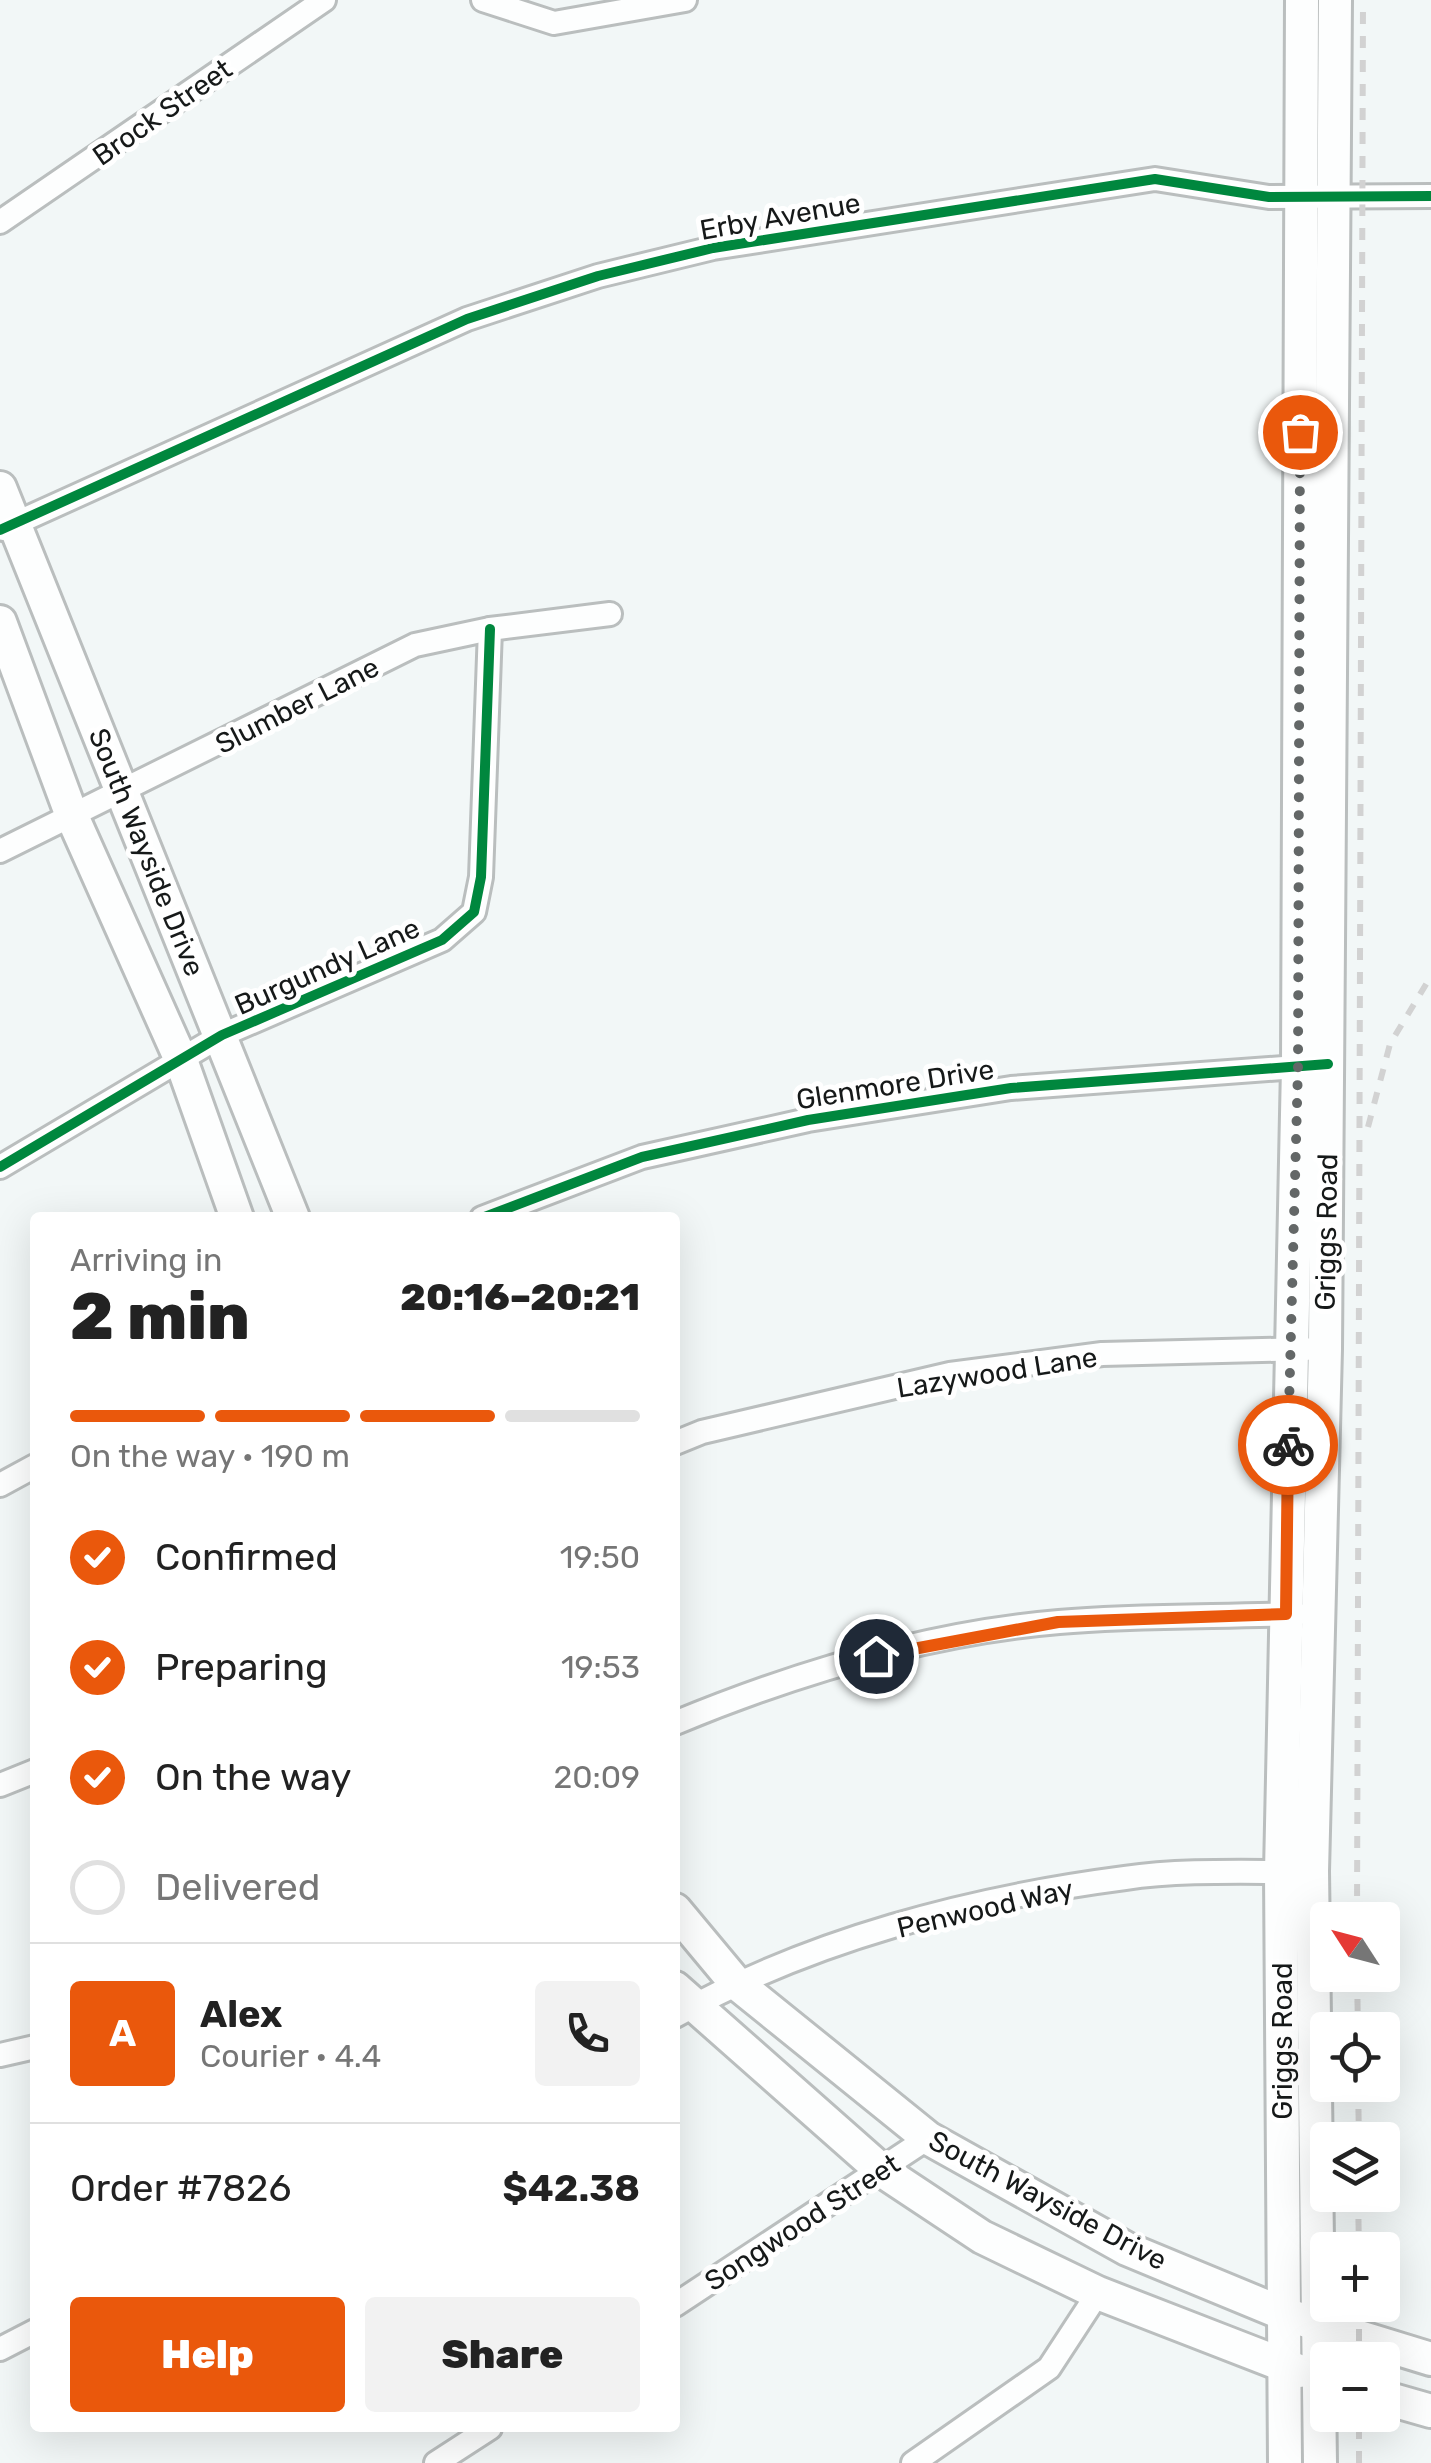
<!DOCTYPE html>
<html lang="en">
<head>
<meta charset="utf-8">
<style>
  :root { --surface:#fff; --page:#f2f2f2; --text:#222; --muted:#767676; --line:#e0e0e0; --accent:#ea580c }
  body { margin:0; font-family:Rubik,sans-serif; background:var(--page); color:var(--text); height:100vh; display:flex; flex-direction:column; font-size:38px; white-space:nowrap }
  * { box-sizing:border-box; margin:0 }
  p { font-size:32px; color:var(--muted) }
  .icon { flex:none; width:55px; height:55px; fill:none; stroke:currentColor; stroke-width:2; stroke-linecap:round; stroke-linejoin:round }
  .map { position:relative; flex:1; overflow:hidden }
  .panel { position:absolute; left:30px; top:1212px; width:650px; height:1220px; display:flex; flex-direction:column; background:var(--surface); border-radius:10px; box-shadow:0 10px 40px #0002 }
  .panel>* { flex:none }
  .needle { width:65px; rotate:306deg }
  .controls { position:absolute; left:1310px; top:1902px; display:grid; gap:20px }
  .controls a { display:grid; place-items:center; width:90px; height:90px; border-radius:10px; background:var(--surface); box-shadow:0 10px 40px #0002; font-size:50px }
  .pin { position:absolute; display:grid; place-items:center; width:85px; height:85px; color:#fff; margin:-42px; border:5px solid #fff; border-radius:50%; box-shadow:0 2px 10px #0007 }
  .courier { position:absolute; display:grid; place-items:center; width:100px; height:100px; margin:-50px; border:8px solid #ea580c; border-radius:50%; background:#fff; color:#222; box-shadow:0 2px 12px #0007 }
  .head em { font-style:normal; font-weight:800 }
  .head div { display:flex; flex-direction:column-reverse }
  .head { display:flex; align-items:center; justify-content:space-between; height:170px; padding:0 40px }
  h1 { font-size:65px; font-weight:800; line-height:75px }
  .bar { display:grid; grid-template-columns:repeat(4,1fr); gap:15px 10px; align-content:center; height:120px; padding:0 40px }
  .bar i { height:12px; border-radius:8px; background:var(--line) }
  .bar .active { background:var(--accent) }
  .bar p { grid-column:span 4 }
  .line { display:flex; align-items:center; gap:25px; padding:0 40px; border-top:2px solid var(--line) }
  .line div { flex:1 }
  .round { display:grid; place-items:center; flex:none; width:105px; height:105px; border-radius:10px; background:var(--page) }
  ol { padding:0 40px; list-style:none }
  li { display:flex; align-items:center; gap:30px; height:110px }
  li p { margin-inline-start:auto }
  li .icon { padding:10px; border-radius:50%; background:var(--accent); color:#fff; stroke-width:4 }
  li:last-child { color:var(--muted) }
  li i { width:55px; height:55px; border:5px solid var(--line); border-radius:50% }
  .cta { display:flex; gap:20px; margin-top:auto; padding:20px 40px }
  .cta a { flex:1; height:115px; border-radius:10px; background:var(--accent); color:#fff; font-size:40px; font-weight:800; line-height:115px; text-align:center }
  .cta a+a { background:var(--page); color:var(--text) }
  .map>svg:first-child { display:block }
</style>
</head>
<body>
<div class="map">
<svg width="1431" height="2463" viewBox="0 0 1431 2463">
  <rect width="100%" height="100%" fill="#f2f7f7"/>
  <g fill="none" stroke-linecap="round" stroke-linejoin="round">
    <defs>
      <g id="street">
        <path d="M483,0l71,23 131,-23"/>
        <path d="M0,222l324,-222"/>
        <path d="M3,529l464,-210 131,-43 115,-28 442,-69 114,18 162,-1"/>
        <path d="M0,851l415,-206 75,-16 120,-15"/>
        <path d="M0,1167l222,-132 220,-95 32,-28 7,-35 9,-248"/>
        <path d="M482,1218l160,-61 166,-37 203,-32 299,-22"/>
        <path d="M675,1443l27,-11 248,-58 152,-20 204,-5"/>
        <path d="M0,1485l35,-19"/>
        <path d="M675,1723c121,-50 253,-90 384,-101 79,-7 159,-5 238,-8"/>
        <path d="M0,1785l35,-14"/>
        <path d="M675,2016c135,-76 296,-118 450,-138 54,-8 113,-6 168,-6"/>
        <path d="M0,2055l35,-8"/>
        <path d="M675,2305l253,-167"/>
        <path d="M0,2349l35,-18"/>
        <path d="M436,2463l54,-35"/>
        <path d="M913,2463l136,-95 49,-75"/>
      </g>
      <g id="secondary">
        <path d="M0,488l293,730"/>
        <path d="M0,622l72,194 109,244 56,158"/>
        <path d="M675,1910l60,72 193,156 199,111 157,65 147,45"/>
        <path d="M675,1988l206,182 101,67 116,56 201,78"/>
        <path d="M1382,2397l49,14"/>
        <path d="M1285,2463l-4,-591 17,-805 4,-1067"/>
        <path d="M1320,2463l-8,-592 13,-522 10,-1349"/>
      </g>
    </defs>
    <!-- street casing -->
    <use href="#street" stroke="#babebe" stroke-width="28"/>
    <!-- secondary casing -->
    <use href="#secondary" stroke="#babebe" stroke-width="38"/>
    <!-- street -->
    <use href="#street" stroke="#fdfefe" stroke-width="22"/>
    <!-- secondary -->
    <use href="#secondary" stroke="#fdfefe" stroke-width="32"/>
    <!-- rail -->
    <g stroke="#d2d2d2" stroke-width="6" stroke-dasharray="12 12" stroke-linecap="butt">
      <path d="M1368,1127l22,-83 41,-68"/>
      <path d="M1357,1920l6,-1920"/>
      <path d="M1357,1975l1,55"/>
      <path d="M1358,2085l1,55"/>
      <path d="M1358,2195l1,55"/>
      <path d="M1359,2305v55"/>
      <path d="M1359,2463v-48"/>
    </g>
    <defs>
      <g id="cycleway">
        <path d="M0,530l467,-211 131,-43 115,-28 442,-69 114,18 162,-1"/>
        <path d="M0,1167l222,-132 220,-95 32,-28 7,-35 9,-248"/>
        <path d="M482,1218l160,-61 166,-37 203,-32 317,-24"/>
      </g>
    </defs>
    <!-- cycleway casing -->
    <use href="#cycleway" stroke="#fff" stroke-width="16"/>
    <!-- cycleway -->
    <use href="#cycleway" stroke="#00873e" stroke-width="10"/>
  </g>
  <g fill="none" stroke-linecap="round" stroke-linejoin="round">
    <!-- done -->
    <path stroke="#636767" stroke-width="10" stroke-dasharray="0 18" d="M1288,1445l10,-378 2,-635"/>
    <!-- route -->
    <path stroke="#ea580c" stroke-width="12" d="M876,1656l182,-34 228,-8 2,-169"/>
  </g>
  <g text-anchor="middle" stroke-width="10" stroke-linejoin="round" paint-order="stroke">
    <!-- street labels -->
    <g font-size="28" fill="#161919" stroke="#fff">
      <text transform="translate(162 112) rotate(-35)" y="10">Brock Street</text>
      <text transform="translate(780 216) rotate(-10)" y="10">Erby Avenue</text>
      <text transform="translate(297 705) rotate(-27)" y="10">Slumber Lane</text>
      <text transform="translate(147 852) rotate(68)" y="10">South Wayside Drive</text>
      <text transform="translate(327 966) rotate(-24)" y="10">Burgundy Lane</text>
      <text transform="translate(895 1084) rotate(-9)" y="10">Glenmore Drive</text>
      <text transform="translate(1326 1232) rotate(-89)" y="10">Griggs Road</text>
      <text transform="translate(997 1372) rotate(-9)" y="10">Lazywood Lane</text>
      <text transform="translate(985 1908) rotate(-13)" y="10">Penwood Way</text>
      <text transform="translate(1282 2041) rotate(-90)" y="10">Griggs Road</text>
      <text transform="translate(1048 2200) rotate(28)" y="10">South Wayside Drive</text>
      <text transform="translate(802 2222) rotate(-33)" y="10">Songwood Street</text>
    </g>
  </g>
</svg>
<div class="controls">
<a><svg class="needle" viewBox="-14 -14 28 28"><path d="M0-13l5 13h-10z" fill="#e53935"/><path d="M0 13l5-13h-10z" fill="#767676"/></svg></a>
<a><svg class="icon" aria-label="locate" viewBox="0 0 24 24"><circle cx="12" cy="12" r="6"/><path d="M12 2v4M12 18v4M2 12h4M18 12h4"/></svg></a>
<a><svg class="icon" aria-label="layers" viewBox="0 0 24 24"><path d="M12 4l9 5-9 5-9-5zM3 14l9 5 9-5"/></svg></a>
<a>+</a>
<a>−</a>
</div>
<div class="pin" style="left:1300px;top:432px;background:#ea580c"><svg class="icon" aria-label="bag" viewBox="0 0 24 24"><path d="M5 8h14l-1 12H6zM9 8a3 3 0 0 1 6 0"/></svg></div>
<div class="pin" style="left:876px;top:1656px;background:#1f2937"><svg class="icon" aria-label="home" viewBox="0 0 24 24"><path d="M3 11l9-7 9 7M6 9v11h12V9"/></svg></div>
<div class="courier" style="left:1288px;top:1445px"><svg class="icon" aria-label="bike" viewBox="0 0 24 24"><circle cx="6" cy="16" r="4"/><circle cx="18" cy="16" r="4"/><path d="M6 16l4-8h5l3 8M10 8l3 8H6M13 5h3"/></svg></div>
<section class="panel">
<div class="head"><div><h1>2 min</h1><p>Arriving in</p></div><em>20:16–20:21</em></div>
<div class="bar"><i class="active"></i><i class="active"></i><i class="active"></i><i></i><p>On the way · 190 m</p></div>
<ol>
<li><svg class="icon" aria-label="check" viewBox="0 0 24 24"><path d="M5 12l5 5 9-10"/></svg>Confirmed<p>19:50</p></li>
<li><svg class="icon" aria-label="check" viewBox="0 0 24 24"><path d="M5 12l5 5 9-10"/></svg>Preparing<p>19:53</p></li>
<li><svg class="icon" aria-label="check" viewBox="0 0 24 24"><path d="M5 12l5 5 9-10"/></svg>On the way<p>20:09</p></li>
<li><i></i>Delivered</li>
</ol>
<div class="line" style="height:180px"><b class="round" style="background:var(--accent);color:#fff">A</b><div><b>Alex</b><p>Courier · 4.4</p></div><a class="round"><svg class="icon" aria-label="phone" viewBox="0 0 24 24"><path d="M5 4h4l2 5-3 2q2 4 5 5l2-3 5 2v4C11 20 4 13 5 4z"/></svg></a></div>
<div class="line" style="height:130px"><div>Order #7826</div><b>$42.38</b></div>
<div class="cta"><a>Help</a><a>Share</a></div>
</section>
</div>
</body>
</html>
